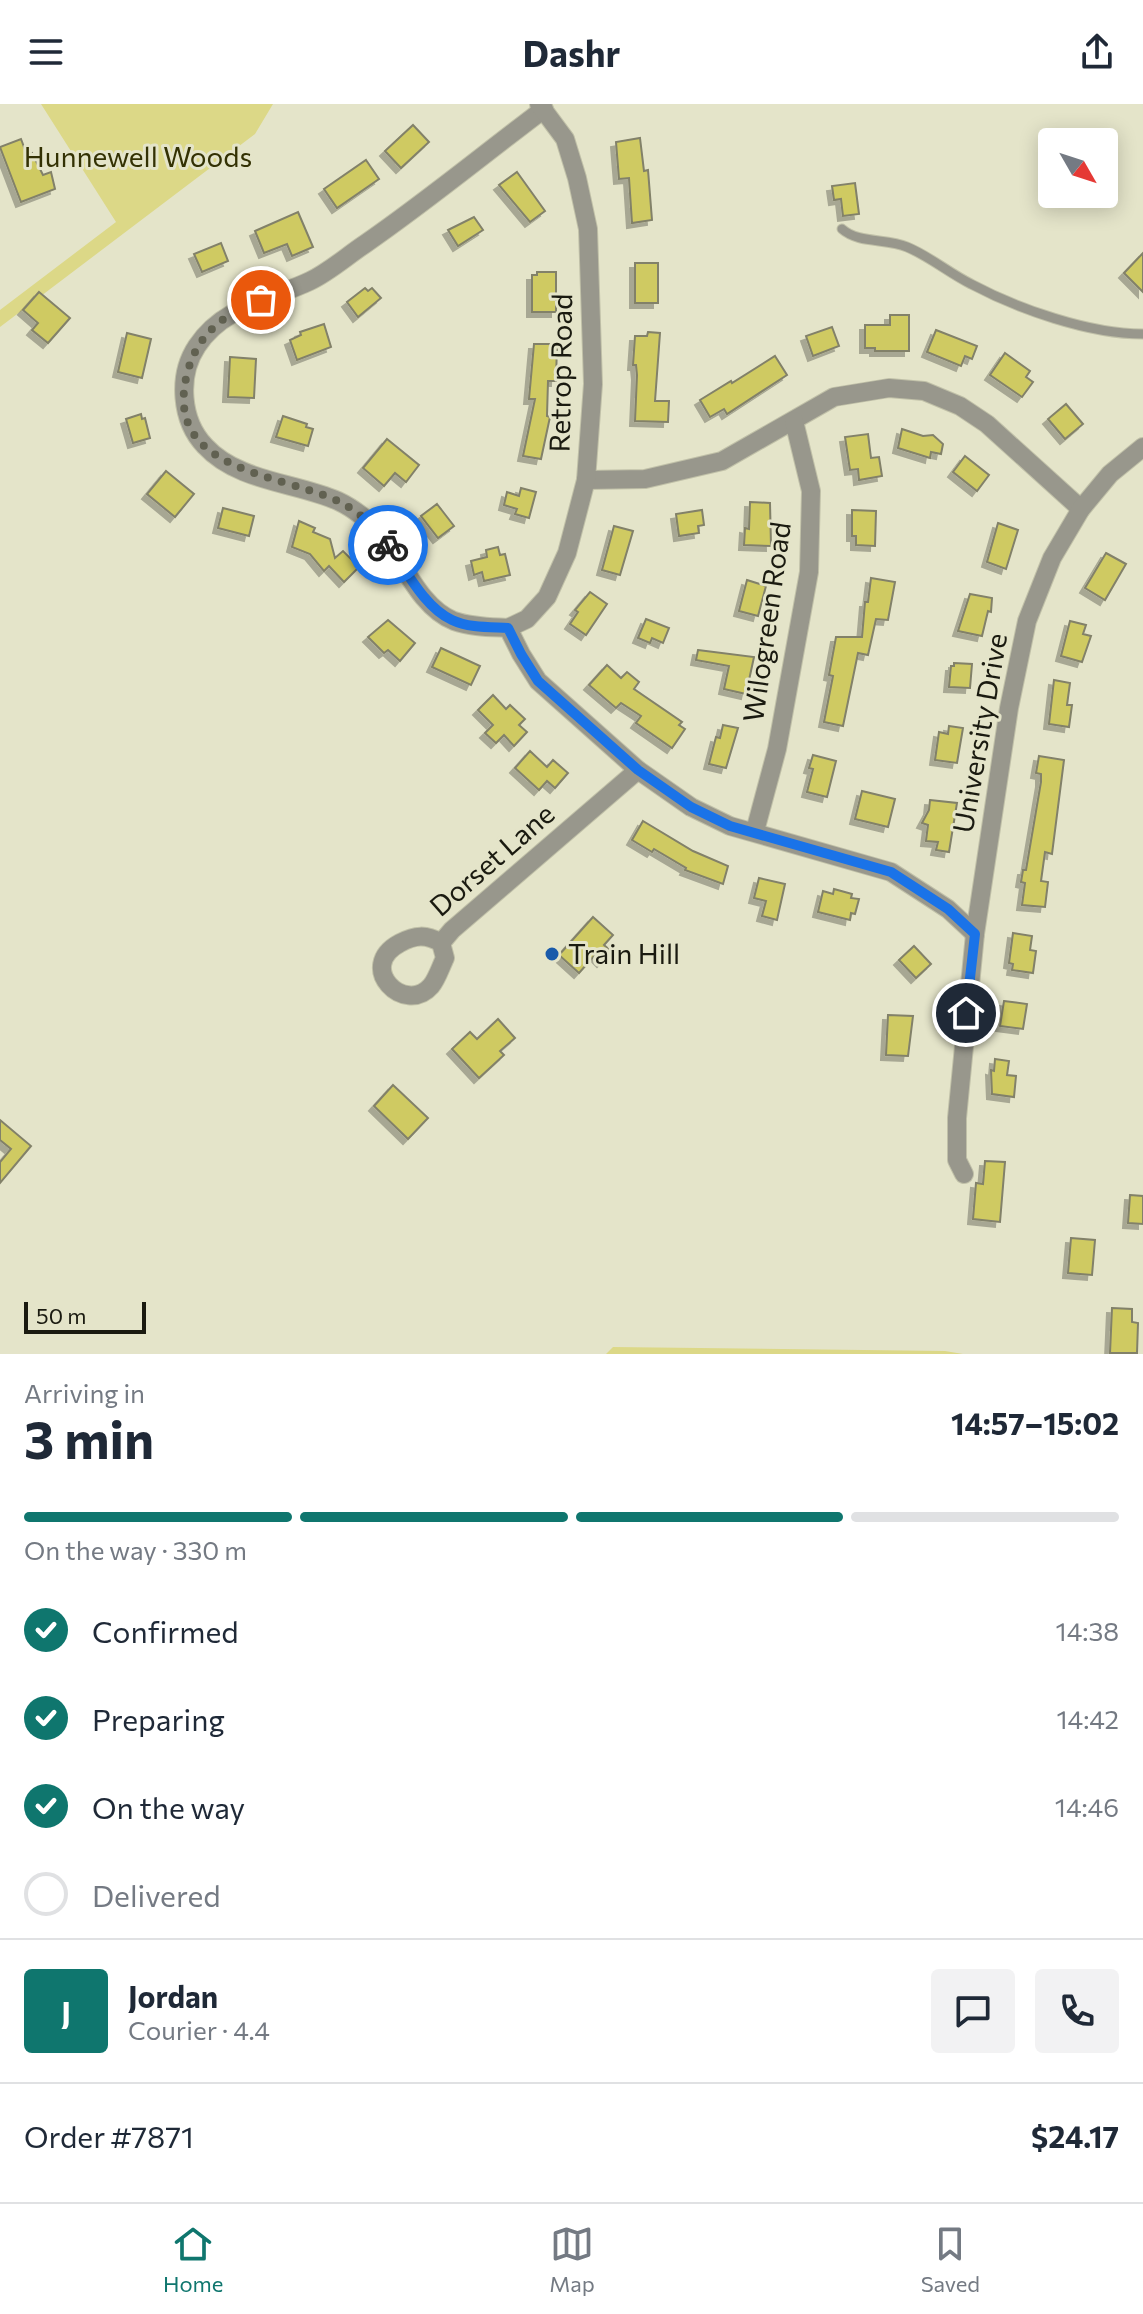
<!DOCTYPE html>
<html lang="en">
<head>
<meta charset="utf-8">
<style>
  :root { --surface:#fff; --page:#f2f2f3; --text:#1f2937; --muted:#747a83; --line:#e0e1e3; --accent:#0f766e }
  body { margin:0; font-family:Commissioner,sans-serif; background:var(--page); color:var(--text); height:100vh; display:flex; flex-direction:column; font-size:30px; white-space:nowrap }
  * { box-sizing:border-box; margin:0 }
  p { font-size:26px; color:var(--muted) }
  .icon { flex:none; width:44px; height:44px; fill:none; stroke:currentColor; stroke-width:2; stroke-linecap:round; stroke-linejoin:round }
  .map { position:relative; height:1250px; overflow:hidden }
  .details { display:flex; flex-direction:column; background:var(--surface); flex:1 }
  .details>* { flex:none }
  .needle { width:52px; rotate:129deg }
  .buttons { position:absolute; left:1038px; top:24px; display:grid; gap:16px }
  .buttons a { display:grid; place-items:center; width:80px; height:80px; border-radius:8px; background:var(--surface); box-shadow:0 4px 20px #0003; font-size:40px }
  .scale { position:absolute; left:24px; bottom:20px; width:122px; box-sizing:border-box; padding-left:8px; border:4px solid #1a1a10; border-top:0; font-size:22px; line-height:28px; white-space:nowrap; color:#1a1a10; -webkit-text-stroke:6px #e4e4c9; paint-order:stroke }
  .pin { position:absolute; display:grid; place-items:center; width:68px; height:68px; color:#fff; margin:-34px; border:4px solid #fff; border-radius:50%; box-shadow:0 2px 8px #0007 }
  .courier { position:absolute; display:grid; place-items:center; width:80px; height:80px; margin:-40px; border:6px solid #1a73e8; border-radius:50%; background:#fff; color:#222; box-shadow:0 2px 10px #0007 }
  .summary em { font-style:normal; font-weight:700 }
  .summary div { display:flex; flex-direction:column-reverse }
  .summary { display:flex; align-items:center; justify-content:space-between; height:136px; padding:0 24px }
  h1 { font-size:52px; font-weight:700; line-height:60px }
  .bar { display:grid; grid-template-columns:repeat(4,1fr); gap:12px 8px; align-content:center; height:96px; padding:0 24px }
  .bar i { height:10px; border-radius:6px; background:var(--line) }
  .bar .on { background:var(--accent) }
  .bar p { grid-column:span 4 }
  .line { display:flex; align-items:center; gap:20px; padding:0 24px; border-top:2px solid var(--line) }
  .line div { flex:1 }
  .round { display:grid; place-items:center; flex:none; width:84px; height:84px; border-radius:8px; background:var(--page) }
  ol { padding:0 24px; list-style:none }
  li { display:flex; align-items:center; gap:24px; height:88px }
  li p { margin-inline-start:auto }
  li .icon { padding:8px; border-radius:50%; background:var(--accent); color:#fff; stroke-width:4 }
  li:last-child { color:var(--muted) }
  li i { width:44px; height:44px; border:4px solid var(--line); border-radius:50% }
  header { display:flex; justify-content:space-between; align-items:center; height:104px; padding:0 24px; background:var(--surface); font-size:36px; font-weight:700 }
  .dock { display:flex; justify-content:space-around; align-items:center; height:112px; border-top:2px solid var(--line); background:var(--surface); font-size:22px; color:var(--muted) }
  .dock a { display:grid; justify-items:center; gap:4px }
  .dock .on { color:var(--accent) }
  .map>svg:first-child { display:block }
</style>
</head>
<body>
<header><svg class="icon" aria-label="menu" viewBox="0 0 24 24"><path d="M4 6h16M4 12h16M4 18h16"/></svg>Dashr<svg class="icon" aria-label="share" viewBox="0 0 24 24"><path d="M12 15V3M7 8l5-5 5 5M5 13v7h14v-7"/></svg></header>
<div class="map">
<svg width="1143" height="1250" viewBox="0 0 1143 1250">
  <defs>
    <filter id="shadow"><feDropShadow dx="-5" dy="5" stdDeviation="0" flood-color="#0004"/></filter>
  </defs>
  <rect width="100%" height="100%" fill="#e4e4c9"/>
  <!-- green -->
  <g fill="#dcd887">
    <path d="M41,0h232l-18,30 -255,193v-17l116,-88z"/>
    <path d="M613,1243l332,4 18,3h-357z"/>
  </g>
  <!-- building -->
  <g fill="#cfca62" stroke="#828169" stroke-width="2" filter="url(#shadow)">
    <path d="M413,21l16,17 -28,26 -16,-17z"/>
    <path d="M640,34l4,33 4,-1 4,50 -20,3 -3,-45 -10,1 -3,-37z"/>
    <path d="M21,35l6,16 5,-2 11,22 8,-3 4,17 -34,13 -21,-55z"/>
    <path d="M366,56l13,19 -42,29 -13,-19z"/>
    <path d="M517,68l28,39 -15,11 -31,-37z"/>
    <path d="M855,79l4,31 -16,2 -2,-17 -7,1 -2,-14z"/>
    <path d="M298,108l15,35 -21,9 -5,-12 -23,9 -9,-22z"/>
    <path d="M474,113l9,13 -25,16 -10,-16z"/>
    <path d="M221,139l7,18 -26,11 -8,-18z"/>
    <path d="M1143,149v39l-19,-19z"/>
    <rect x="635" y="159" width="23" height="40"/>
    <path d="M537,168h19v40h-24v-37h5z"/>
    <path d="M365,184l3,3 4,-3 9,10 -23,19 -11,-15z"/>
    <path d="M39,188l31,26 -22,25 -16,-13 6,-7 -15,-13z"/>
    <path d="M890,211h19v36h-34v-3h-10v-23h25z"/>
    <path d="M324,220l7,23 -34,13 -7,-20 11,-5 -1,-3z"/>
    <path d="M832,223l7,19 -26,10 -7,-20z"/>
    <path d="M936,226l41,16 -5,13 -7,-3 -4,10 -34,-14z"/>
    <path d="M648,228l12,1 -5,68h14l-1,21 -33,-1 2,-46 -1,-10h-3l2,-29h12z"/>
    <path d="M127,229l24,6 -9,39 -24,-6z"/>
    <path d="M534,240h23l-1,37h-8l-1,35 3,1 -9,42 -18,-3 12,-57h-6z"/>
    <path d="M1005,249l25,18 -4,6 7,5 -11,15 -32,-22z"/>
    <path d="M775,252l12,19 -60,39 -3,-5 -14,8 -10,-17 31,-19 1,2z"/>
    <path d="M230,253l26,2 -2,39 -26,-1z"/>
    <path d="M1066,300l17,20 -18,15 -17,-20z"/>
    <path d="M141,310l1,5 3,-1 5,20 -17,5 -7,-24z"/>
    <path d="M283,312l24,8 -1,3 7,2 -5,17 -32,-9z"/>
    <path d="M902,325l21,7 10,-1 10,9 -2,10 -10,-2 -1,6 -32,-10z"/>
    <path d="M868,330l3,24 8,-1 3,19 -23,4 -1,-11 -8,1 -5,-33z"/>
    <path d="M387,335l32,26 -13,17 -11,-9 -11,13 -21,-18z"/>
    <path d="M965,352l24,19 -12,16 -24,-19z"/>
    <path d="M166,367l28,23 -19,23 -28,-23z"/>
    <path d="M521,384l15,4 -7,26 -14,-4 2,-5 -13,-4 3,-13 12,4z"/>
    <path d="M750,398l20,1 1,43 -27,-1 1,-17 4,1z"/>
    <path d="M437,400l17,22 -16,12 -17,-22z"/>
    <path d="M223,404l31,8 -5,20 -31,-8z"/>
    <path d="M702,406l2,15 -6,1 1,7 -20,3 -3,-22z"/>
    <path d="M852,406l24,1 -1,35 -19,-1v-9h-4z"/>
    <path d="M299,417l16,7 -2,4 17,7 5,19 8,-7 16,16 -15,15 -15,-16 -5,5 -14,-17 -18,-7z"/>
    <path d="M998,419l20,7 -12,39 -19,-7z"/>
    <path d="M614,422l19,5 -13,44 -18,-5z"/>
    <path d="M498,443l2,8 5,-1 5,21 -26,6 -2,-9 -8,3 -3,-14 16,-4 -1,-7z"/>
    <path d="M1106,449l20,11 -21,36 -20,-12z"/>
    <path d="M871,474l24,4 -7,38 -12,-1 -8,36 -10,-2 -15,73 -19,-4 9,-46 -4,-1 7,-38h26l3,-35h3z"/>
    <path d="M747,476l19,6 -8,30 -19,-5z"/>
    <path d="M590,488l17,12 -21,31 -16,-11 8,-12 -3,-2z"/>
    <path d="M970,490l22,4 -1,14 -3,-1 -6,25 -24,-5z"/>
    <path d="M646,515l23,9 -6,15 -11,-5 -2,5 -12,-5z"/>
    <path d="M388,516l27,23 -15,18 -12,-11 -4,3 -16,-16z"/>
    <path d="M1070,517l16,4 -3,9 8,2 -9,26 -21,-6z"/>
    <path d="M441,544l39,18 -9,19 -39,-18z"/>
    <path d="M698,546l56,7 -8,37 -22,-5 5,-23 -33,-6z"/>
    <path d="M954,559l18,1 -2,24 -21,-1 2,-21h3z"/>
    <path d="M607,561l14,13 6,-6 12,10 -5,7 48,33 -3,3 6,4 -13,19 -36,-25 5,-7 -20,-13 -5,5 -27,-23z"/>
    <path d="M1054,576l16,3 -3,22h5l-3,22 -20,-3z"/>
    <path d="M493,591l13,14 4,-4 15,14 -6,6 8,7 -13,14 -10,-11 -8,8 -11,-10 8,-8 -15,-15z"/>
    <path d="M723,621l15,3 -12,40 -17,-4 7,-27 4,1z"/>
    <path d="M949,622l14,2 -6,35 -22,-3 4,-28 9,2z"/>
    <path d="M530,647l17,16 6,-7 15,13 -13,15 -8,-7 -8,9 -24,-22z"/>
    <path d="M813,651l23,6 -9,36 -20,-5 6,-23 -4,-1z"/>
    <path d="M1039,652l25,4 -12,94 -7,-2 -4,29 7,1 -3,25 -23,-2 3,-22 -4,-1 2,-12h3l15,-88v-8l-5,-1z"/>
    <path d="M862,687l33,8 -7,28 -33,-8z"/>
    <path d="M930,696l27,3 -8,49 -13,-2 2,-8 -12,-1 2,-16 -6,-2 7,-13z"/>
    <path d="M643,717l50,30 35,15 -5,18 -38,-14 1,-2 -32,-19 -2,3 -20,-12z"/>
    <path d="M759,774l26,6 -8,36 -15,-4 4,-15 -12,-3z"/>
    <path d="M834,785l18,5 -1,4 8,1 -4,15 -4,-1 -1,7 -32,-8 5,-21 10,3z"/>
    <path d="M593,813l20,18 -9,10 8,7 -10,10 -7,-7 -16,18 -20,-18z"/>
    <path d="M1013,829l19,3 -2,14 6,1 -3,22 -21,-3 1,-6 -4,-1z"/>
    <path d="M914,842l17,18 -15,14 -17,-18z"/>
    <path d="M1004,897l23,3 -4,25 -23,-3z"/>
    <path d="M888,911l25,1 -5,40 -22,-1z"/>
    <path d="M498,915l17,19 -15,13 4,4 -25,23 -27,-29 18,-17 7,7z"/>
    <path d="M995,955l14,2 -2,14 9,1 -2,21 -22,-3 -1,-24 3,1z"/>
    <path d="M393,981l35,33 -20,21 -34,-33z"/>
    <path d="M0,1016l31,26 -31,37v-21l11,-13 -11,-9z"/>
    <path d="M985,1057l20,1 -5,60 -27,-3 3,-36 7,1z"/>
    <path d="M1130,1091l13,1v28l-15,-1z"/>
    <path d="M1071,1134l24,2 -3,35 -24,-2z"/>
    <path d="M1112,1204l20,1v13l6,1 -1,30h-27z"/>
  </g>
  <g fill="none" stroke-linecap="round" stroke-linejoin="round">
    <defs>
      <path id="lane" d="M842,125c17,15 44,9 65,18 22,9 42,26 64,37 47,25 118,50 172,50"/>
      <g id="street">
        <path d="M544,5c-60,45 -118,93 -179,135 -18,12 -36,28 -55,37 -40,19 -87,25 -113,65 -20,30 -16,75 8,100 33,36 90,36 133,55 15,7 32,20 43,33 22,27 38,73 73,87 17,6 36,6 54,7l13,26 17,27 100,89 53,37 39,19 161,46 57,37 27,25"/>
        <path d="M586,376l59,-1 77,-18 112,-64 55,-9 35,3 36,15 27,18 94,85"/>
        <path d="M508,524l19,-9 20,-22 20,-44 19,-73 7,-96 -5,-155 -11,-51 -12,-39 -26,-35"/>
        <path d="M755,727l22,-82 32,-177 2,-81 -17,-70"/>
        <path d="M441,839c-15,-9 -26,-8 -41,0 -45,24 5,73 31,43 6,-7 10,-20 14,-28l-4,-15 11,-13 186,-160"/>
        <path d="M964,1070l-7,-14v-42l18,-184 34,-226 18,-87 25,-63 29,-49 29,-35 33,-27"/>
      </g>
    </defs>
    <!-- lane casing -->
    <use href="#lane" stroke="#c0c0a8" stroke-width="11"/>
    <!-- street casing -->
    <use href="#street" stroke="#c0c0a8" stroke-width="20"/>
    <!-- lane -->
    <use href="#lane" stroke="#98978c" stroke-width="9"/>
    <!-- street -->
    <use href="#street" stroke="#98978c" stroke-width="18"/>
  </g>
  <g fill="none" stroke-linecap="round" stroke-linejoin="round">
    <!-- done -->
    <path stroke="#616151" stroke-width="8" stroke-dasharray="0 14.4" d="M261,196c-34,12 -61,32 -72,67 -32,104 87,105 149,134 20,10 38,26 50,44"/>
    <!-- route -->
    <path stroke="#1a73e8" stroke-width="10" d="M388,441c18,25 36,62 64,75 17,8 38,7 56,8l13,26 17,27 100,89 53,37 39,19 161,46 57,37 27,25 -9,79"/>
  </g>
  <!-- markers -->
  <circle fill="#195aaa" stroke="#e4e4c9" stroke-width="3" cx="552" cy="850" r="8"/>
  <g text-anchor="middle" stroke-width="6" stroke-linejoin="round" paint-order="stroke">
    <!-- park labels -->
    <g font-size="28" fill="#333103" stroke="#e4e4c9">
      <text x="138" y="63">Hunnewell Woods</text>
    </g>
    <!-- street labels -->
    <g font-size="28" fill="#1a1a10" stroke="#e4e4c9">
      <text transform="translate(561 269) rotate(-89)" y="10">Retrop Road</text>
      <text transform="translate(767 518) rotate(-82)" y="10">Wilogreen Road</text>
      <text transform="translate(980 629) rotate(-80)" y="10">University Drive</text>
      <text transform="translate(492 756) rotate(-41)" y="10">Dorset Lane</text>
    </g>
    <!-- poi labels -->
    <g font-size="28" fill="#1a1a10" stroke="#e4e4c9" text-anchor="start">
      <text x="568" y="860">Train Hill</text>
    </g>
  </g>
</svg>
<div class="buttons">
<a><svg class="needle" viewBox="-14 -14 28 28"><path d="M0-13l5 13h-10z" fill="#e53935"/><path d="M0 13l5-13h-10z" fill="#747a83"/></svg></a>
</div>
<div class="scale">50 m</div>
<div class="pin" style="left:261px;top:196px;background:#ea580c"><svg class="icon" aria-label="bag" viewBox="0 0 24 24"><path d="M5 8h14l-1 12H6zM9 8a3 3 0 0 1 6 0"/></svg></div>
<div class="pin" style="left:966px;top:909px;background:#1f2937"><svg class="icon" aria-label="home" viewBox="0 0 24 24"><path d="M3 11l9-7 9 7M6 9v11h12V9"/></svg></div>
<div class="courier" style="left:388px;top:441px"><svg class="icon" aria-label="bike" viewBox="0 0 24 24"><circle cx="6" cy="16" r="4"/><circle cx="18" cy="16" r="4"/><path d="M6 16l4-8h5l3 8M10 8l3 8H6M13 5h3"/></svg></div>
</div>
<section class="details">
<div class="summary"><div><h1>3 min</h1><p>Arriving in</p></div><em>14:57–15:02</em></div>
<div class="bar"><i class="on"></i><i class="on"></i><i class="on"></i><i></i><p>On the way · 330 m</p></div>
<ol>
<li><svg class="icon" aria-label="check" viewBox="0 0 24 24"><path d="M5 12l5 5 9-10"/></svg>Confirmed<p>14:38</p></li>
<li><svg class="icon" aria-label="check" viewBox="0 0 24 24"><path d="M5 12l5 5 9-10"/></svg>Preparing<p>14:42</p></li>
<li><svg class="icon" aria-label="check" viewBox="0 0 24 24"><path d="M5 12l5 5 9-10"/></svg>On the way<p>14:46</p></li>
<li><i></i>Delivered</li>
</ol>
<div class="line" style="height:144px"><b class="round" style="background:var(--accent);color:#fff">J</b><div><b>Jordan</b><p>Courier · 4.4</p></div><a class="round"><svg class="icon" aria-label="chat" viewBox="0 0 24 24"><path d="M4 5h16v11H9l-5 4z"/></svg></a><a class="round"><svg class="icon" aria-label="phone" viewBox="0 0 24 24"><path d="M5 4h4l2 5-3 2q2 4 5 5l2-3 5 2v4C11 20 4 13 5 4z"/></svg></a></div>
<div class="line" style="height:104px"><div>Order #7871</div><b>$24.17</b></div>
</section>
<nav class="dock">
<a class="on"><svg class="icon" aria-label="home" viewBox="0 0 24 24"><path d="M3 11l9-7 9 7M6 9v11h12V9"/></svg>Home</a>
<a><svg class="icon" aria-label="map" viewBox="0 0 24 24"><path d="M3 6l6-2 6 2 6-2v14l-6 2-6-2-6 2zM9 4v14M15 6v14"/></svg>Map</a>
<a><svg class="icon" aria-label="saved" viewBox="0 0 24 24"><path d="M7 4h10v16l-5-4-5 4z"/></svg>Saved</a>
</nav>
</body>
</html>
